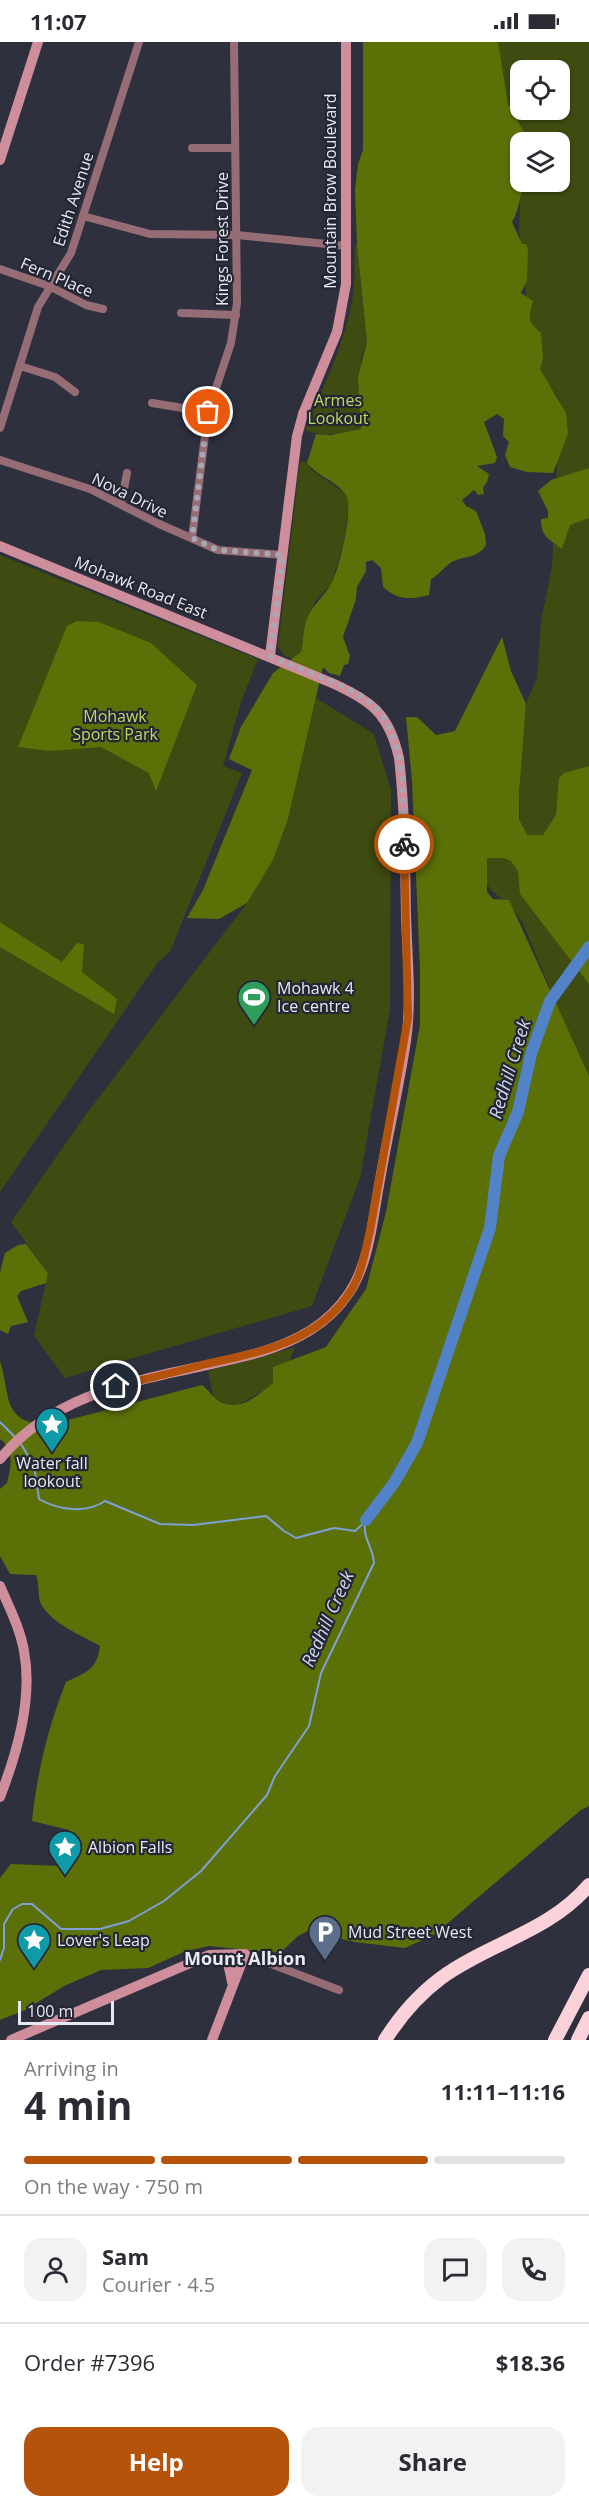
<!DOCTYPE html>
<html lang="en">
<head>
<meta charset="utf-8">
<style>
  :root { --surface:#fff; --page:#f2f2f3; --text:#2b2b33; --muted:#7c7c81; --line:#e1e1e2; --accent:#b45309 }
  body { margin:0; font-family:"Open Sans",sans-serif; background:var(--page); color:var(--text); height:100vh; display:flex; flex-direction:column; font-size:22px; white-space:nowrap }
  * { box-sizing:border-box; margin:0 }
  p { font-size:20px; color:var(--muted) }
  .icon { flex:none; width:33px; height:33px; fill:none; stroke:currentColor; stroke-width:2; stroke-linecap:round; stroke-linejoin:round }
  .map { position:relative; height:1998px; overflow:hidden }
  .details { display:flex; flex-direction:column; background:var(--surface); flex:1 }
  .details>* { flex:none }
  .buttons { position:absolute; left:510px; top:18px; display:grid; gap:12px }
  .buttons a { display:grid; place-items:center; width:60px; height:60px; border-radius:12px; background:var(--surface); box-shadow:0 2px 4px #0004; font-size:30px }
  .scale { position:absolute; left:18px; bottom:15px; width:96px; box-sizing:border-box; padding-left:6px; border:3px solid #e8e9f3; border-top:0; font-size:16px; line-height:21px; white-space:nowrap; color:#e8e9f3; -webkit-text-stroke:4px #252634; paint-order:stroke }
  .pin { position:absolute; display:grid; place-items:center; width:51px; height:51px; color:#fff; margin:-26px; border:3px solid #fff; border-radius:50%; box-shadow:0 2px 6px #0007 }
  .courier { position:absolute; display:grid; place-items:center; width:60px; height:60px; margin:-30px; border:4px solid #b45309; border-radius:50%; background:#fff; color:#222; box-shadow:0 2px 8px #0007 }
  .head em { font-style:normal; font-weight:700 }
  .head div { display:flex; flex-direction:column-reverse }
  .head { display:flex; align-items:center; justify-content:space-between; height:102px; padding:0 24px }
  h1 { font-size:39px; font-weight:700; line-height:45px }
  .bar { display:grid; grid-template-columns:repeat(4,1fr); gap:9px 6px; align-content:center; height:72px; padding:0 24px }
  .bar i { height:8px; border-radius:4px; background:var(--line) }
  .bar .current { background:var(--accent) }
  .bar p { grid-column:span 4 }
  .line { display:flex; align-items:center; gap:15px; padding:0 24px; border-top:2px solid var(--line) }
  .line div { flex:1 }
  .round { display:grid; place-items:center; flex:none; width:63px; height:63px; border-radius:18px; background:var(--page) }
  .button { display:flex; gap:12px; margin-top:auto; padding:12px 24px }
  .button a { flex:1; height:69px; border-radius:18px; background:var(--accent); color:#fff; font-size:24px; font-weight:700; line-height:69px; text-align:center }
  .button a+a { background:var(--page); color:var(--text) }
  .status { display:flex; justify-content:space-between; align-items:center; height:42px; padding:0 30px; background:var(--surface); direction:ltr }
  .status svg { height:16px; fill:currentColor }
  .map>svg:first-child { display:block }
</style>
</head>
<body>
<div class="status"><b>11:07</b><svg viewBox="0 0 49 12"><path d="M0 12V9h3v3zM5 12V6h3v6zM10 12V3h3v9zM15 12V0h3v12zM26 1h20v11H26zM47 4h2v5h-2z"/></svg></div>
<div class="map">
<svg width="589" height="1998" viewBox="0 0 589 1998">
  <rect width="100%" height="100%" fill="#2f303e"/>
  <!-- green -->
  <g fill="#3e4b11" fill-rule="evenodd">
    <path d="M467,0h122v1047l-26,-58 -10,-35 -31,-75 -11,-14 -21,-18 -8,-16 4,-32 34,-12 -1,-65 8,-63 10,-23 4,-57 11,-54 8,-166 -22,-34 -12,-60 -2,-49 -5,-26 2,-50h39v-40h-40zM520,28h40v40h-40z"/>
    <path d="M355,202l2,1 10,97 -6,16v71c-20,5 -36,8 -56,1 18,-43 41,-88 48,-135 2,-16 1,-34 2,-51z"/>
    <path d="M300,419l7,2 5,7 34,24 3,9 -5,40 -13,42 -15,15 -11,25 -4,27 -8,7 -8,-3 -7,-9z"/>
    <path d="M0,513l258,104 -17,43 -18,64 19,7 -72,179 -12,10 -158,230z"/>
    <path d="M316,656l58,36 17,56 -1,219 -30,169 -48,128 -247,72 -31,-42 14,-63 -37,-51 73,-105 163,-214 26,-43 15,-41z"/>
    <path d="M295,1305l-13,34 -65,35 -9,-45z"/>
  </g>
  <!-- forest -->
  <g fill="#5c7008">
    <path d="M363,0h135l10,62 20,35 -2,3h-6v40h5c-5,13 -6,29 -13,40l10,22h4l2,5 -1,31 -6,13 12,8c-5,19 -6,19 8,32l2,25 -3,11 26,44 2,21 -15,39 -26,-1 -17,-5 -5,-12 4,-13 -6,-6 1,-17 -7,-5 -13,8 13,35 -2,6 -18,3 12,8 -2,8 -4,6 1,6 -6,1 -4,-5 -12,10 4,6 10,5 9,23 1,11c-10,16 -24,9 -37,19 -7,5 -9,10 -18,15l-2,16c-18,5 -32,5 -46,-8l-2,-19 -9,-8 -6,2v9l-9,16 -1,12 -13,38 7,19 -2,8 -4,1 -4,11 -11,-3 -6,-6 -35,152 -15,41 -26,43 -28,16 -32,-1 16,-28 49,-120 -23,-11 12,-32 32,-54 28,-21c2,-8 2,-19 4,-27 4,-17 17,-26 25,-39 9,-13 24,-78 16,-91 -9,-14 -29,-19 -39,-32l9,-29 15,1 30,-6 -3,-52 9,-35 -10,-97 -2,-55 3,-26 5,-14z"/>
    <path d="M589,426v50l-19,7 -8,24c-13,-10 -21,-12 -21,-30l7,-1v-7l-10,-20 13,-11z"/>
    <path d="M77,579l22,1 52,21 46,42 -41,106 -7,-18 -48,-26 -51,4 -32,-4 49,-121z"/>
    <path d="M502,595l9,34 15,33 -7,88v27l8,16h16l13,-20 3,-37 5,-5 25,-7v218l-69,-90 -2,-23 -7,-10 -7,-3h-17v34l6,7 16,1 80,176v730l-8,4 -146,124 -30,14 -50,-6 -47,-11 -10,5 -18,17 -71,-7 -23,5 -38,17 -47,2 -37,16 -39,24 -25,10v-142l11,-14 49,2 9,-36 -37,-9c5,-48 16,-94 34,-139 21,-10 31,-12 34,-36 -19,-11 -48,-22 -59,-42 -4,-8 -1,-19 -5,-29l-26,-1 -10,-18v-67l7,-6c4,-16 8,-33 -7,-44v-78c11,35 1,62 49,64l153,-40c6,4 12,14 18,17 21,10 38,-7 53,-19v-16l53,-20 40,-58 20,-77 34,-187v-56l-8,-188 -6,-64h11l19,18 19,-4z"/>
    <path d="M0,880l62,40 15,-19 7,1 -2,28 35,27 -3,15 -114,-67z"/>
    <path d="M26,1202l22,29 -2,10 -25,8 -4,5 11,26 -17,4 -3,8 -8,-4v-57l5,-20 13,-8z"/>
  </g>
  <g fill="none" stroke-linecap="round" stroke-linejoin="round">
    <!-- stream -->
    <g stroke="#7fa1d5" stroke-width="2">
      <path d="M0,1380l15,15"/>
      <path d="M21,1402l13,22 5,33c19,11 47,15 66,2l55,23 33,1 73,-9 18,15 12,7 38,-10 21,3 10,-9"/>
      <path d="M0,1918l4,-12v-24l9,-15 9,-5h10l29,25h39l29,-8 35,-20 37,-30 66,-76 8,-19 34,-50 12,-53 53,-110c-1,-17 -13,-26 -8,-43"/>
    </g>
    <!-- river -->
    <path stroke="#5282c8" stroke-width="12" d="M366,1478l28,-37 23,-40 73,-215 9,-72 19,-44 13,-58 19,-53 39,-54"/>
    <!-- street -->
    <g stroke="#966d75" stroke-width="8">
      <path d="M192,106h43"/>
      <path d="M83,174l67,18 87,1 110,11"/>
      <path d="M0,227l49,17 37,19 17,4"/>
      <path d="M181,271l55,2"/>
      <path d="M20,324l35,11 20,15"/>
      <path d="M152,361l56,9"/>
      <path d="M0,386l38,-121 33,-54 68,-211"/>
      <path d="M0,418l90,29 67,34 61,27 65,5"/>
      <path d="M121,462l6,-31"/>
      <path d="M192,496l16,-126 23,-69 6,-40 -3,-261"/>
      <path d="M245,1912l94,36"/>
    </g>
    <!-- secondary -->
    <g stroke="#cf8e9c" stroke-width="10">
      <path d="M0,118l38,-118"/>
      <path d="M0,504l332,137c40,18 57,31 67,75 6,52 6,104 7,156 1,42 6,85 0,127 -7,46 -18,93 -26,139 -7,36 -10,82 -31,113 -21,32 -53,48 -88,59 -91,26 -196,28 -261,107"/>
      <path d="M270,614l27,-220 6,-22 34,-82 9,-48v-242"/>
      <path d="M0,1544c9,21 20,42 24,65 9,48 -7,102 -24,146"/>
      <path d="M211,1917l17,4 4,19"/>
      <path d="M11,1998l198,-85 36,-1 -33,86"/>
    </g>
    <!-- highway -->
    <g stroke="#fcd2da" stroke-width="14">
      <path d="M385,1998c15,-24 32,-44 56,-62 48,-35 108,-46 148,-93"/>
      <path d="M555,1998l34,-65"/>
      <path d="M578,1998l11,-22"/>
    </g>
  </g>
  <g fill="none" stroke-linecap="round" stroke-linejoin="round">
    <!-- done -->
    <path stroke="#a7a8b4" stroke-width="6" stroke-dasharray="0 10.8" d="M208,370l-16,126 26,12 65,5 -13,101c29,13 61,23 88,38 52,30 44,99 46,150"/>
    <!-- route -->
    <path stroke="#b45309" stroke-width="8" d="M116,1344c30,-7 60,-14 90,-22 54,-12 112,-22 144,-72 12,-18 15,-41 20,-61l38,-213 -4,-174"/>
  </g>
  <!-- icons -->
  <defs>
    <symbol id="stadium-pin" viewBox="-11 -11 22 30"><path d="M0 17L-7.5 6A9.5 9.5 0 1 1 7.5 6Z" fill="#2e9e5b" stroke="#252634"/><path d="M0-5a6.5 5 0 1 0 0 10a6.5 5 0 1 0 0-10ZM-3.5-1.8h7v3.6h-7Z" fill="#fff"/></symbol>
    <symbol id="sight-pin" viewBox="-11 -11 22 30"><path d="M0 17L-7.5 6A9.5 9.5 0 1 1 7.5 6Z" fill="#0f9aa8" stroke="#252634"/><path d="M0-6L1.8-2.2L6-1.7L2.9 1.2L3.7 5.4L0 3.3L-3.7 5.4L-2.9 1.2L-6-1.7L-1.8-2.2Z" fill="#fff"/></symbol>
    <symbol id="parking-pin" viewBox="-11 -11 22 30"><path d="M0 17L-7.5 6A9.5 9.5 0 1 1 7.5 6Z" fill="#5c6f8a" stroke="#252634"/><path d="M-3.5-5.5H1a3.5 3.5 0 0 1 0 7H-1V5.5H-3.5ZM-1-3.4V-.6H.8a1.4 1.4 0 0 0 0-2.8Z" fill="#fff"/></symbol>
  </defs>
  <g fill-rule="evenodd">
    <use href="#stadium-pin" x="235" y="936" width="38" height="52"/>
    <use href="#sight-pin" x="33" y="1363" width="38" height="52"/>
    <use href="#sight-pin" x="46" y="1786" width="38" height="52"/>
    <use href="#parking-pin" x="306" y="1871" width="38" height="52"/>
    <use href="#sight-pin" x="15" y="1879" width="38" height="52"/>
  </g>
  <g text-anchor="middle" stroke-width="4.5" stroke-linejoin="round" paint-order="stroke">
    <!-- street labels -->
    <g font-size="16" fill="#e8e9f3" stroke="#252634">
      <text transform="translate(330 149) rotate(-90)" y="6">Mountain Brow Boulevard</text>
      <text transform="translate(73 157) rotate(-72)" y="6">Edith Avenue</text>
      <text transform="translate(222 197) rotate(-90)" y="6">Kings Forest Drive</text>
      <text transform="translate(57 235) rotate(23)" y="6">Fern Place</text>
      <text transform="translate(130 453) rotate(26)" y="6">Nova Drive</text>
      <text transform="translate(141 545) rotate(22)" y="6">Mohawk Road East</text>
    </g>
    <!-- park labels -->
    <g font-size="16" fill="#bdda63" stroke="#252634">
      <text x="338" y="364">Armes<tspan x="338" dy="18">Lookout</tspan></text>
      <text x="115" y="680">Mohawk<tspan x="115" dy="18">Sports Park</tspan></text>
    </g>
    <!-- poi labels -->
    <g font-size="16" fill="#e8e9f3" stroke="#252634" text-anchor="start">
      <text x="277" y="952">Mohawk 4<tspan x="277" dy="18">Ice centre</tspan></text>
      <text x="52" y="1427" text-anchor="middle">Water fall<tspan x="52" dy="18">lookout</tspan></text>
      <text x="88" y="1811">Albion Falls</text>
      <text x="348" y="1896">Mud Street West</text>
      <text x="57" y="1904">Lover's Leap</text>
    </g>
    <!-- water labels -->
    <g font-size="18" font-style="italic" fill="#cddaed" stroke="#252634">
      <text transform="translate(510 1027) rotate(-73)" y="6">Redhill Creek</text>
      <text transform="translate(328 1577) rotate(-66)" y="6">Redhill Creek</text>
    </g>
    <!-- neighbourhood labels -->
    <g font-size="18" font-weight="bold" fill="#e8e9f3" stroke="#252634">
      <text x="245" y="1923">Mount Albion</text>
    </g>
  </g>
</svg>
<div class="buttons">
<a><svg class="icon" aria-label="locate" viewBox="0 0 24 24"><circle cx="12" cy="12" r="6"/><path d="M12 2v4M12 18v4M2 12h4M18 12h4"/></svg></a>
<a><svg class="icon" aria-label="layers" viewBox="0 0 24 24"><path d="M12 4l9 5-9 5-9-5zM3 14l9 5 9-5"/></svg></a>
</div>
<div class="scale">100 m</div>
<div class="pin" style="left:208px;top:370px;background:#ea580c"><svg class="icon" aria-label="bag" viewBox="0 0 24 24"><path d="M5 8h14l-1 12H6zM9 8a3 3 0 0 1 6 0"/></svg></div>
<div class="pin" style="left:116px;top:1344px;background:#1f2937"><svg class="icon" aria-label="home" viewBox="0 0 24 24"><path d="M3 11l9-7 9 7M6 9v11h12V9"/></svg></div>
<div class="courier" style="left:404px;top:802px"><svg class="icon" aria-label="bike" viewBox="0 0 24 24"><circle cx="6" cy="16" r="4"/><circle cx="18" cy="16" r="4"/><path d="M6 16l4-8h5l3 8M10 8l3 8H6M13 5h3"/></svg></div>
</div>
<section class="details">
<div class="head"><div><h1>4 min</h1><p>Arriving in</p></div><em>11:11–11:16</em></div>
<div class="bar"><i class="current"></i><i class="current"></i><i class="current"></i><i></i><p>On the way · 750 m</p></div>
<div class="line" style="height:108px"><a class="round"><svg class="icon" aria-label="person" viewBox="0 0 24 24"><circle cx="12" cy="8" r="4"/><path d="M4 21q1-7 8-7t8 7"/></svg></a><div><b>Sam</b><p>Courier · 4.5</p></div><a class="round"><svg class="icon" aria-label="chat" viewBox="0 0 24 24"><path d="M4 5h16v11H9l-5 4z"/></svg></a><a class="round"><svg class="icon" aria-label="phone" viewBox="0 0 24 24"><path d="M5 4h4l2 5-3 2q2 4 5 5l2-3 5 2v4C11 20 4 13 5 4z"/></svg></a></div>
<div class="line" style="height:78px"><div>Order #7396</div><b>$18.36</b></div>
<div class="button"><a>Help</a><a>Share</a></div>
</section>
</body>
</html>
